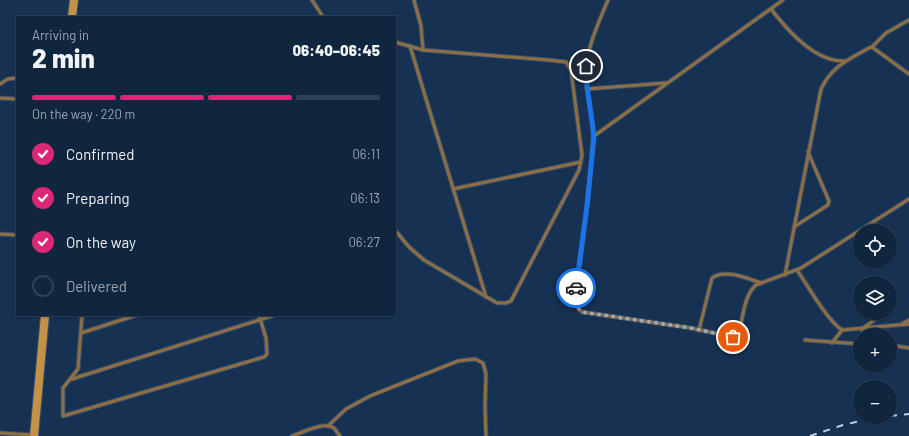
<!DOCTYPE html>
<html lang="en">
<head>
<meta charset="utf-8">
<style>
  :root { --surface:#10253e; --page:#192d45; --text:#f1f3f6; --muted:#9ca5b0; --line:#304258; --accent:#db2777 }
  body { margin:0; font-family:Barlow,sans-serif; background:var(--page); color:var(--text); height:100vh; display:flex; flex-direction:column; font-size:15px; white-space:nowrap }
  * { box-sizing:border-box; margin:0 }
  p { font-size:13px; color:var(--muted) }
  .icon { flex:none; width:22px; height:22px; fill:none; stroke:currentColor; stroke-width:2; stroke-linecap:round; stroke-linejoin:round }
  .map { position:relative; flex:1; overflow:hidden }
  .details { position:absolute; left:16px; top:16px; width:380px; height:300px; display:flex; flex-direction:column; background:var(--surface); border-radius:0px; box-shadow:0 1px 3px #0004,0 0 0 1px var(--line) }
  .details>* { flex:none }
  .controls { position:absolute; left:853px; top:224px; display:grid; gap:8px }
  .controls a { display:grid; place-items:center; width:44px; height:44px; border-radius:50%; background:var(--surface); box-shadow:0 1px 3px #0004,0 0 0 1px var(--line); font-size:20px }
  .pin { position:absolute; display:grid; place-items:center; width:34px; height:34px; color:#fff; margin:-17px; border:2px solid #fff; border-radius:50%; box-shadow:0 1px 4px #0007 }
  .courier { position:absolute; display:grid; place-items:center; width:40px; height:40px; margin:-20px; border:3px solid #1a73e8; border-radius:50%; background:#fff; color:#222; box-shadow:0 1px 5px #0007 }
  .overview em { font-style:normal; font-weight:800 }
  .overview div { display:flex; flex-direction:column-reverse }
  .overview { display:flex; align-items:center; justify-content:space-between; height:68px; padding:0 16px }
  h1 { font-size:26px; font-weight:800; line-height:30px }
  .bar { display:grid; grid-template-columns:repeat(4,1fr); gap:6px 4px; align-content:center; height:48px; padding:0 16px }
  .bar i { height:5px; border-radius:3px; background:var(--line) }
  .bar .selected { background:var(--accent) }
  .bar p { grid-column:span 4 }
  ol { padding:0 16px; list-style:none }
  li { display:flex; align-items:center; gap:12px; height:44px }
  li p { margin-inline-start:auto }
  li .icon { padding:4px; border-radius:50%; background:var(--accent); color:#fff; stroke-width:4 }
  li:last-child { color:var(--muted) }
  li i { width:22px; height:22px; border:2px solid var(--line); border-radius:50% }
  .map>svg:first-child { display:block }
</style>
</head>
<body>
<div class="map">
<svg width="909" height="436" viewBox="0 0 909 436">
  <rect width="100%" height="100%" fill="#163152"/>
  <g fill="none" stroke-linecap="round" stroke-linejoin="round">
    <defs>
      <g id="lane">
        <path d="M312,0l11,17"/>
        <path d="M414,0l7,26 2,24"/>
        <path d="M608,0c-12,29 -24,52 -21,84 1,18 7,37 6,55 -3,54 -11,107 -18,160l2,8 5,5 109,16 42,9 6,-4c4,-15 5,-38 17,-48l45,-17 108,-69"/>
        <path d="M771,9c17,22 44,53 74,52"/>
        <path d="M395,42l28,8 126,10 17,2 5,8 11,85 -3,15 -68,131 -5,2h-9l-73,-43 -15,-13 -14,-17"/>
        <path d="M410,46l76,251"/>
        <path d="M872,47l14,-14 23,-13"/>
        <path d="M0,84l8,-5 9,-1"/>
        <path d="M587,89l79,-6"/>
        <path d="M0,98l17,1"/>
        <path d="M594,136l189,-136"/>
        <path d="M453,189l128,-27"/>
        <path d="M794,227l34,-22 1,-4 -21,-49"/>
        <path d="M0,234l17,1"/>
        <path d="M797,270c11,16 30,50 45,60l67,-6"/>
        <path d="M785,275l36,-186c11,-23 27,-29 48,-41l3,-1 37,27"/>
        <path d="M82,315l-4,54 -15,19v28l201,-59 3,-3 -1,-16 -7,-23"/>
        <path d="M902,324l7,-4"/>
        <path d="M699,330l13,-52c13,-10 36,1 50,5"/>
        <path d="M81,333l56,-18"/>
        <path d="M863,335l-1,-6 22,-16"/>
        <path d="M805,340l55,4"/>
        <path d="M832,343l10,-13"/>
        <path d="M890,345l19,3"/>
        <path d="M72,379l203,-64"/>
        <path d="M328,426l18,-17 24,-13 88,-35 17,-2 8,4 3,11 -1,33 1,29"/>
        <path d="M0,433l34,2"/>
        <path d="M292,436c9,-3 33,-15 42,-8 2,2 4,6 6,8"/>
      </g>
      <g id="secondary">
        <path d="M72,17l2,-17"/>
        <path d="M34,436l11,-121"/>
      </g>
    </defs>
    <!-- lane casing -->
    <use href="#lane" stroke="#364f6d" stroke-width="5"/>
    <!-- secondary casing -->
    <use href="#secondary" stroke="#364f6d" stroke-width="10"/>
    <!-- lane -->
    <use href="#lane" stroke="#8f6f42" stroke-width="3"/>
    <!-- secondary -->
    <use href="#secondary" stroke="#c49146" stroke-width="8"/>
    <!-- rail -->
    <g stroke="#c2d2e5" stroke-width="2" stroke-dasharray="7 7" stroke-linecap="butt">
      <path d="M890,416l19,-2"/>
      <path d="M810,436l33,-11 35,-8"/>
    </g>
  </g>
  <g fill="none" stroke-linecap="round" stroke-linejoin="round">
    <!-- done -->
    <path stroke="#98abc1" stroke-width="4" stroke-dasharray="0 7.2" d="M576,288c-1,10 -2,17 6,24l109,16 42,9"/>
    <!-- route -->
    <path stroke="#1a73e8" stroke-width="5" d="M576,288l11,-82 7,-70 -7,-50 -1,-20"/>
  </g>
</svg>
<div class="controls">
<a><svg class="icon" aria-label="locate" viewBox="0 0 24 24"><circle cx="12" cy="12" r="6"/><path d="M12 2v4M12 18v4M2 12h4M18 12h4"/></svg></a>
<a><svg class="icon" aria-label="layers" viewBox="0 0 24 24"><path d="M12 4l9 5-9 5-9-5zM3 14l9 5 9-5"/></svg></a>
<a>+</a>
<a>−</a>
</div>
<div class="pin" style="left:733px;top:337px;background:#ea580c"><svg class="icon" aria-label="bag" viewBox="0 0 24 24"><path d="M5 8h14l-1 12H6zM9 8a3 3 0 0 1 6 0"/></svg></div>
<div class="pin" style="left:586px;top:66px;background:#1f2937"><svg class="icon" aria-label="home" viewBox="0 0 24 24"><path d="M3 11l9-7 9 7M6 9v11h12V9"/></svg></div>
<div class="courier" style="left:576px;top:288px"><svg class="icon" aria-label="car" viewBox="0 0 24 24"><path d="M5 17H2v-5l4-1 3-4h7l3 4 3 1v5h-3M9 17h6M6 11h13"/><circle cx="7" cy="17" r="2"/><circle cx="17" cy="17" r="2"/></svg></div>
<section class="details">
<div class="overview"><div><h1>2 min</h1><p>Arriving in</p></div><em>06:40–06:45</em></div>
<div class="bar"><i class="selected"></i><i class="selected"></i><i class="selected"></i><i></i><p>On the way · 220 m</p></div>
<ol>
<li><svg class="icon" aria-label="check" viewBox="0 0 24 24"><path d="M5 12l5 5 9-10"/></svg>Confirmed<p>06:11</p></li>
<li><svg class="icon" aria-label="check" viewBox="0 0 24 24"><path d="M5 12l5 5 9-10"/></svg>Preparing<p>06:13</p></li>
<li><svg class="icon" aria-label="check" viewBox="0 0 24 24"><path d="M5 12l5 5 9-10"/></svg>On the way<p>06:27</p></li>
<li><i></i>Delivered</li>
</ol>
</section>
</div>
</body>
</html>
